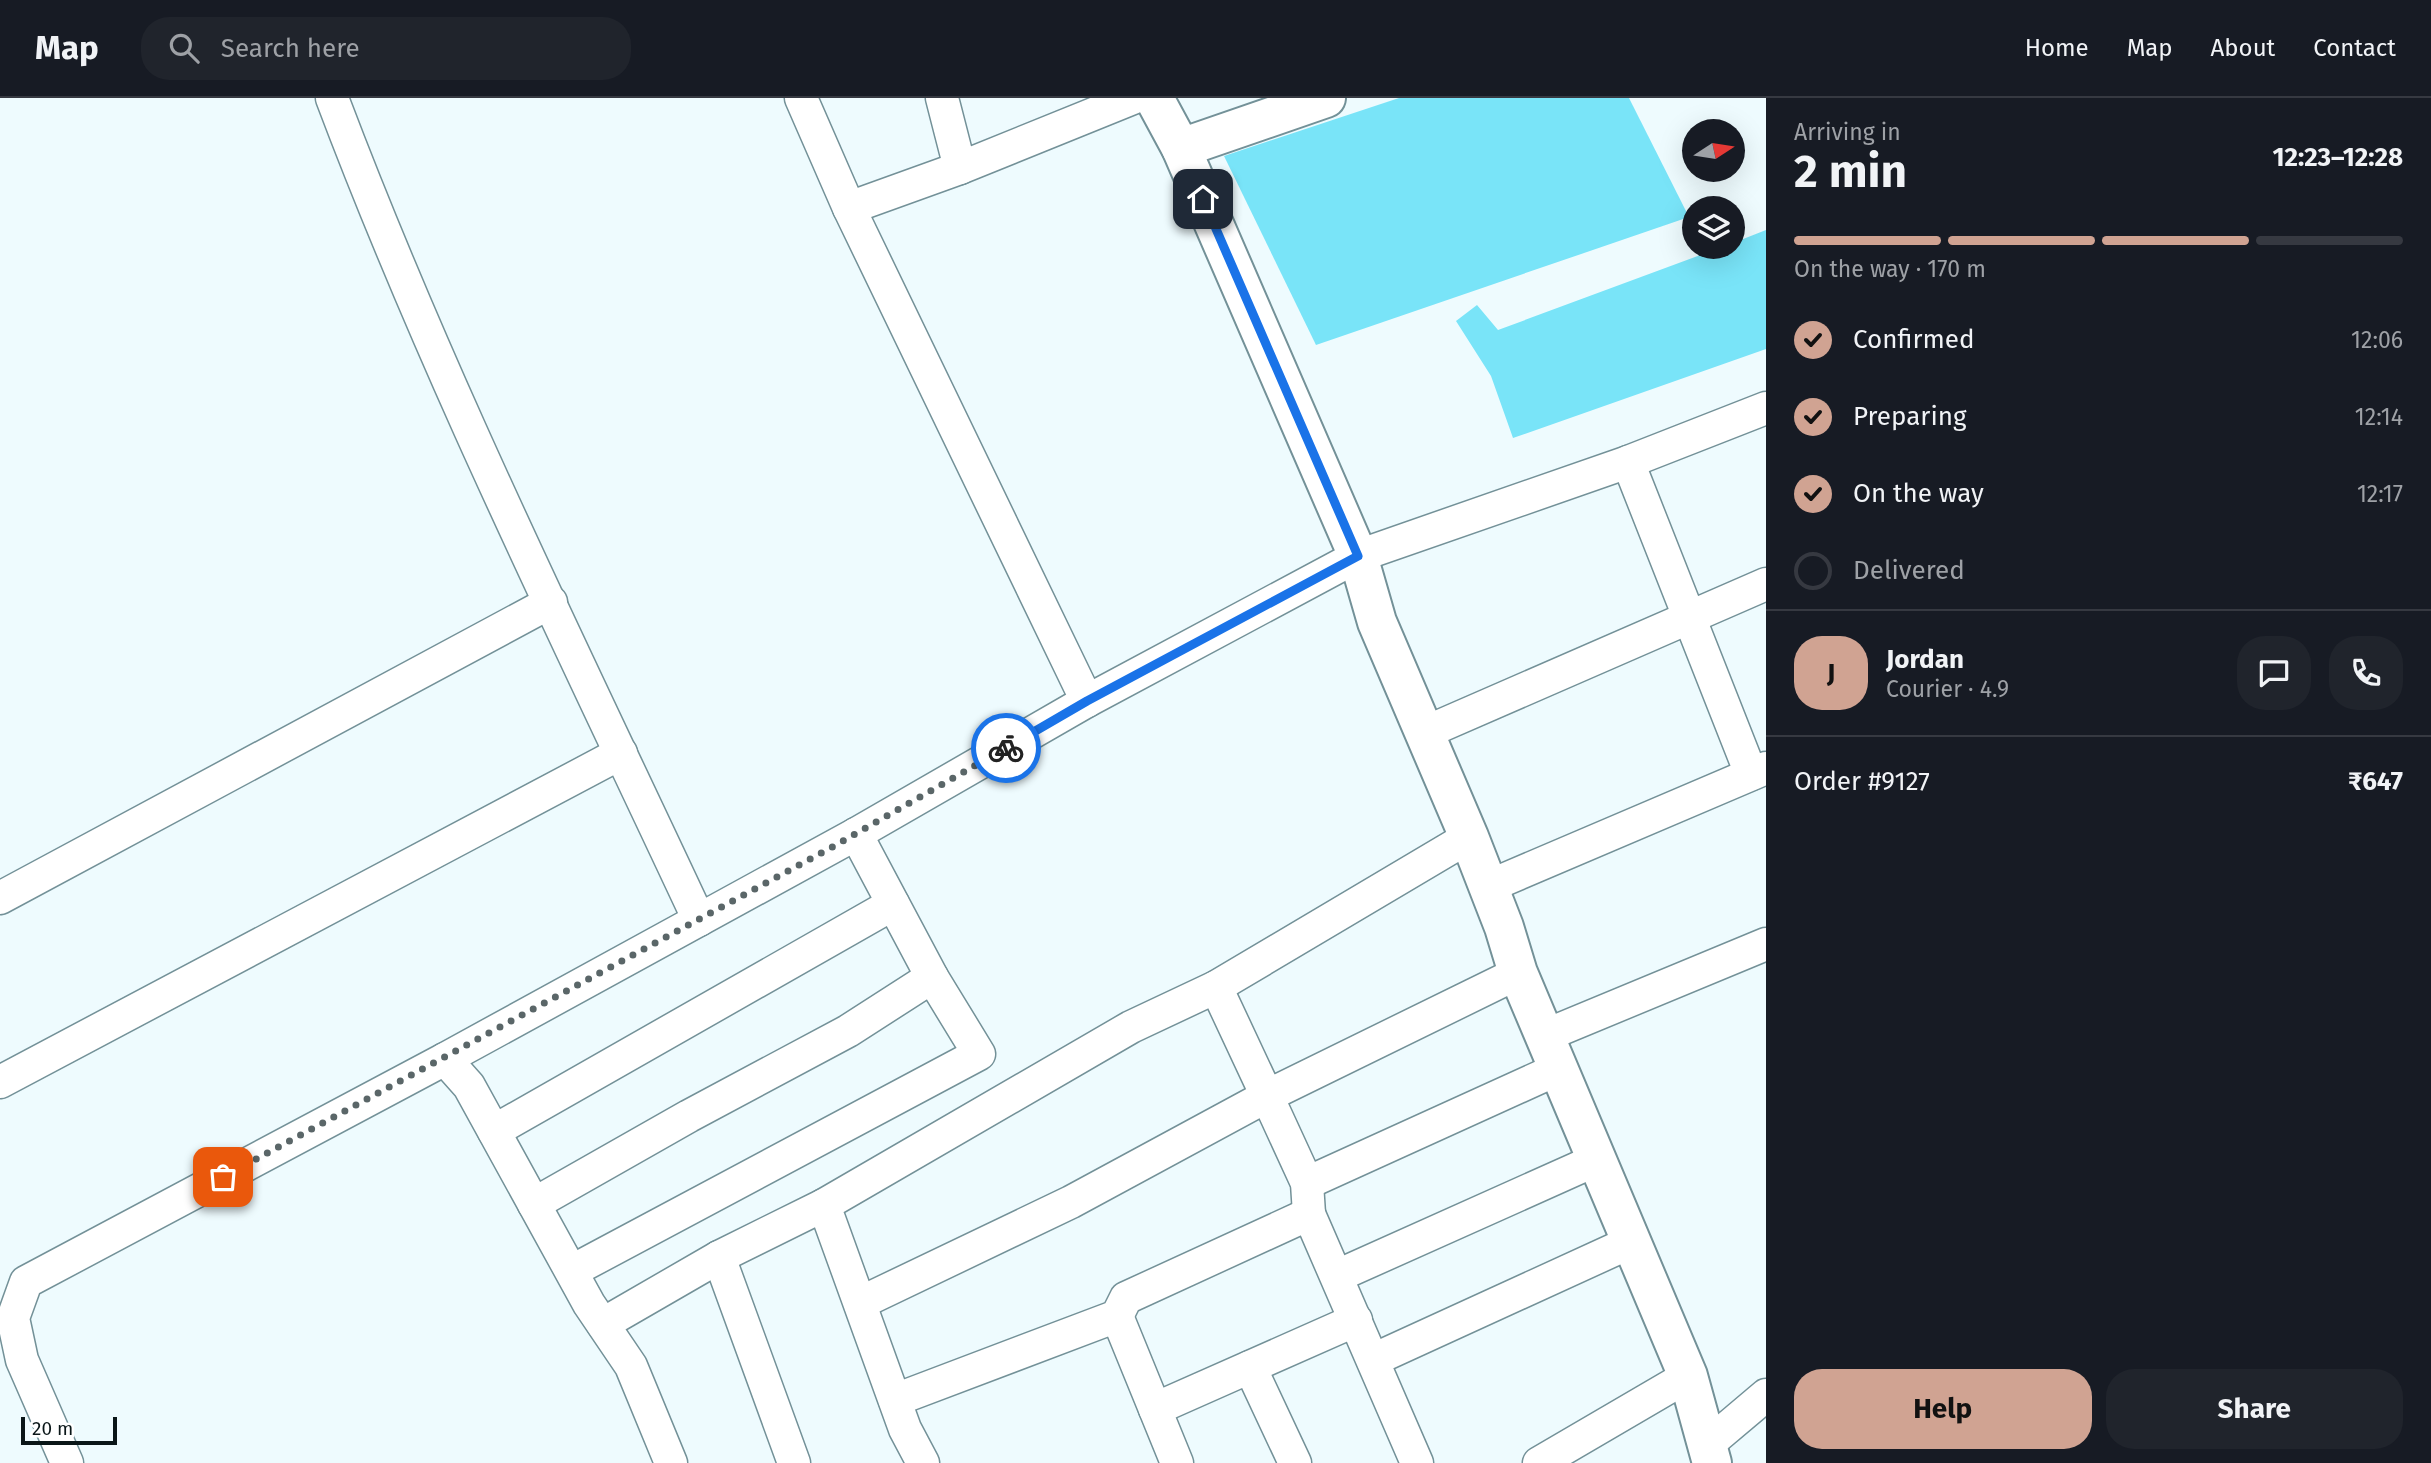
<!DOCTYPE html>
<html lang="en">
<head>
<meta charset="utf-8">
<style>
  :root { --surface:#171b24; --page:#20242c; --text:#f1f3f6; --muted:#9ea1a6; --line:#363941; --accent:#d0a392 }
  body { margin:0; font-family:"Fira Sans",sans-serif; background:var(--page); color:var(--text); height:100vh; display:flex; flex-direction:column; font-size:26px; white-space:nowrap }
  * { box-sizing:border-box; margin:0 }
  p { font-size:23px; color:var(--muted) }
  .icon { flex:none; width:38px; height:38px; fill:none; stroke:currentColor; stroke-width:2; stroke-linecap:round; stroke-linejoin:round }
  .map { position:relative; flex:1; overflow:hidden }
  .drawer { display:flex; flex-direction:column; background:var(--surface); width:665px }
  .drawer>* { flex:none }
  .needle { width:46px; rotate:78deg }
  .buttons { position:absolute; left:1682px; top:21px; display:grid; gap:14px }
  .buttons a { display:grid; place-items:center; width:63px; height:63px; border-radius:50%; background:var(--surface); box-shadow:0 7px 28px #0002; font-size:35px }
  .scale { position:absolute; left:21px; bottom:18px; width:96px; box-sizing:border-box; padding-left:7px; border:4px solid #0a1618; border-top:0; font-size:19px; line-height:24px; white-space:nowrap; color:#0a1618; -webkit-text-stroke:5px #fff; paint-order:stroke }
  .pin { position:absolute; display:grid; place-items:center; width:60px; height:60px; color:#fff; margin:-30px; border-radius:14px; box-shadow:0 4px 10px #0006 }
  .courier { position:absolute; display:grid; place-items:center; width:70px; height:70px; margin:-35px; border:5px solid #1a73e8; border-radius:50%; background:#fff; color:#222; box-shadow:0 2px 9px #0007 }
  .summary em { font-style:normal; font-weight:700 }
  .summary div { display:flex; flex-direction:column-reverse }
  .summary { display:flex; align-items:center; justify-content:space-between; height:119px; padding:0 28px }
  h1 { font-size:46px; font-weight:700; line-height:52px }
  .bar { display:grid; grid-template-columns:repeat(4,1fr); gap:10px 7px; align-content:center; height:84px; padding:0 28px }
  .bar i { height:9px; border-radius:5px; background:var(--line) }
  .bar .selected { background:var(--accent) }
  .bar p { grid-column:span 4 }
  .line { display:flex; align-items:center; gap:18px; padding:0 28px; border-top:2px solid var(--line) }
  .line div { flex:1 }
  .round { display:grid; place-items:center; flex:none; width:74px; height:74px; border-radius:28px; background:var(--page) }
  ol { padding:0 28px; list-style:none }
  li { display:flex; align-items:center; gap:21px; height:77px }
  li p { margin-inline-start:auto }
  li .icon { padding:7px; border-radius:50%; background:var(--accent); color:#111; stroke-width:4 }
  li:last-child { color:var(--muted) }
  li i { width:38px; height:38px; border:4px solid var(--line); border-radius:50% }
  .primary-button { display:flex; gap:14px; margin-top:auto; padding:14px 28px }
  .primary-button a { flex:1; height:80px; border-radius:28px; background:var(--accent); color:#111; font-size:28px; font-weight:700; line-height:80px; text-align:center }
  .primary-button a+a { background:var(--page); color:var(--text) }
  header { display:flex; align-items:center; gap:42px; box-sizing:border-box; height:98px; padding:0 35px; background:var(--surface); border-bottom:2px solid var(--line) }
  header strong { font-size:33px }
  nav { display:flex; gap:38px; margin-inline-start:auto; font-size:24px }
  .search { width:490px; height:63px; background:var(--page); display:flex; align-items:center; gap:18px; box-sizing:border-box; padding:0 24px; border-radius:28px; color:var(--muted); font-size:26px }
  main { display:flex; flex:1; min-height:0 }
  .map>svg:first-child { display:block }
</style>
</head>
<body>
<header>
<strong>Map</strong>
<div class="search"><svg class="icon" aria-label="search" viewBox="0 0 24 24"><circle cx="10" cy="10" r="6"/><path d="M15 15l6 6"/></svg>Search here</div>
<nav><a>Home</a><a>Map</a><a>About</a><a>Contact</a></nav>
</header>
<main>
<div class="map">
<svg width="1766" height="1365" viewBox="0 0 1766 1365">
  <rect width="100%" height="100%" fill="#eefbfe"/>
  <!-- water -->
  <g fill="#79e4f8">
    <path d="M1399,0h230l60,119 -373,128 -92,-189z"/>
    <path d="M1766,132v119l-253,89 -22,-62 -35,-55 21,-16 21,25 224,-83h10l1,-4z"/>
  </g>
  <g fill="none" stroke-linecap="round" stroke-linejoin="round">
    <defs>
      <g id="minor">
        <path d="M332,0c106,281 240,550 367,822"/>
        <path d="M801,0l48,110 111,-40"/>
        <path d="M942,0l18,70 173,-70"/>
        <path d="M849,110l238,493"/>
        <path d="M1628,364l123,312"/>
        <path d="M1424,635l342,-149"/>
        <path d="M1487,789l279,-119"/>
        <path d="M0,800l551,-296"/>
        <path d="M1216,889l51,109 251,-123"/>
        <path d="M1544,938l222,-92"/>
        <path d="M0,984l621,-329"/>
        <path d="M494,1033l399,-227"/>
        <path d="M1307,1085l251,-114"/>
        <path d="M534,1106l155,-88 159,-85 84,-54 -76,-143"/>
        <path d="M719,1159l75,206"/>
        <path d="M572,1173l407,-217 -47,-77"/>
        <path d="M1337,1178l259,-116"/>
        <path d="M860,1205l211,-101 196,-106 40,87 2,31"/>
        <path d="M1117,1218l60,147"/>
        <path d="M603,1226l116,-67 105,-52"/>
        <path d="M1373,1262l258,-118"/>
        <path d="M1250,1269l45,96"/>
        <path d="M895,1302l222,-84 9,-18 183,-84 108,249"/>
        <path d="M1155,1311l201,-89"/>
        <path d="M1708,1346l58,-49"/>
        <path d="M67,1365l-45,-103 -9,-42 13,-36 419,-223"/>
        <path d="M671,1365l-40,-97 -42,-62 -120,-218 -24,-27 411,-225 231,-133 271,-145 270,-94 138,-54"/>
        <path d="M923,1365l-18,-34 -81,-224 307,-178 85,-40 253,-150"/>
        <path d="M1539,1365l149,-87"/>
      </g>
      <g id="tertiary">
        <path d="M1154,0l27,50 177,408 19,66 92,215 35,90 14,46 170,403 24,87"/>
        <path d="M1181,50l145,-50"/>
      </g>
    </defs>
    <!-- minor casing -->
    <use href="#minor" stroke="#739198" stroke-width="35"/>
    <!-- tertiary casing -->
    <use href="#tertiary" stroke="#739198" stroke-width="42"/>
    <!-- minor -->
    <use href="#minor" stroke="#fff" stroke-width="32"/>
    <!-- tertiary -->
    <use href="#tertiary" stroke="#fff" stroke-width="38"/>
  </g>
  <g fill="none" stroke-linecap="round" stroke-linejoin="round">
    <!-- done -->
    <path stroke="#5a6668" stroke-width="7" stroke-dasharray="0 12.6" d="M223,1079l611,-331 172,-98"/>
    <!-- route -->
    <path stroke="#1a73e8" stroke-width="9" d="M1006,650l81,-47 271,-145 -155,-357"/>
  </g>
</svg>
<div class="buttons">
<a><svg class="needle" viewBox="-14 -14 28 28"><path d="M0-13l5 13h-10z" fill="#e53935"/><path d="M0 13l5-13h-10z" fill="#9ea1a6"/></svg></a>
<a><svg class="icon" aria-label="layers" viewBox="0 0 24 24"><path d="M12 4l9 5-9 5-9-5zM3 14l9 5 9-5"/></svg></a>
</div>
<div class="scale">20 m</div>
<div class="pin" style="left:223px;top:1079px;background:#ea580c"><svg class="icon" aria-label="bag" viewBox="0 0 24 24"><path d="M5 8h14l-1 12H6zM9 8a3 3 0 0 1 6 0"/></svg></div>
<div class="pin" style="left:1203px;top:101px;background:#1f2937"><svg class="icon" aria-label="home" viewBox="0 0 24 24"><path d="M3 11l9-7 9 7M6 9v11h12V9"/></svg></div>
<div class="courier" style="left:1006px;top:650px"><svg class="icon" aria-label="bike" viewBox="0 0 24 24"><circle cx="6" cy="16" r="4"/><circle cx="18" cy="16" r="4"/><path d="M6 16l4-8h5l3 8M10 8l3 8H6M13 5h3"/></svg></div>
</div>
<section class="drawer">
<div class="summary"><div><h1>2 min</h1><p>Arriving in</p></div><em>12:23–12:28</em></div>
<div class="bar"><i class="selected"></i><i class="selected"></i><i class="selected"></i><i></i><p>On the way · 170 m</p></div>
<ol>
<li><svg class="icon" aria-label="check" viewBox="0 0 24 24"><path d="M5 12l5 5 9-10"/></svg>Confirmed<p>12:06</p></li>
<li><svg class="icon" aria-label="check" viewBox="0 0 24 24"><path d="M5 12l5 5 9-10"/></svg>Preparing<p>12:14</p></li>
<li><svg class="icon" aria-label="check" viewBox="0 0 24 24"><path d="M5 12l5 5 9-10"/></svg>On the way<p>12:17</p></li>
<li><i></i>Delivered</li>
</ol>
<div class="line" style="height:126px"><b class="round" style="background:var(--accent);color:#111">J</b><div><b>Jordan</b><p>Courier · 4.9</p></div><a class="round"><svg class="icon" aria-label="chat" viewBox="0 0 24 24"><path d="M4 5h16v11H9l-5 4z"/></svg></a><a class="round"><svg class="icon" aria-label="phone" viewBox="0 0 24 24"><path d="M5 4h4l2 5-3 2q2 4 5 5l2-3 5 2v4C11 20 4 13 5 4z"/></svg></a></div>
<div class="line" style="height:91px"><div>Order #9127</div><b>₹647</b></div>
<div class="primary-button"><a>Help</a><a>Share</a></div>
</section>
</main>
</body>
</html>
